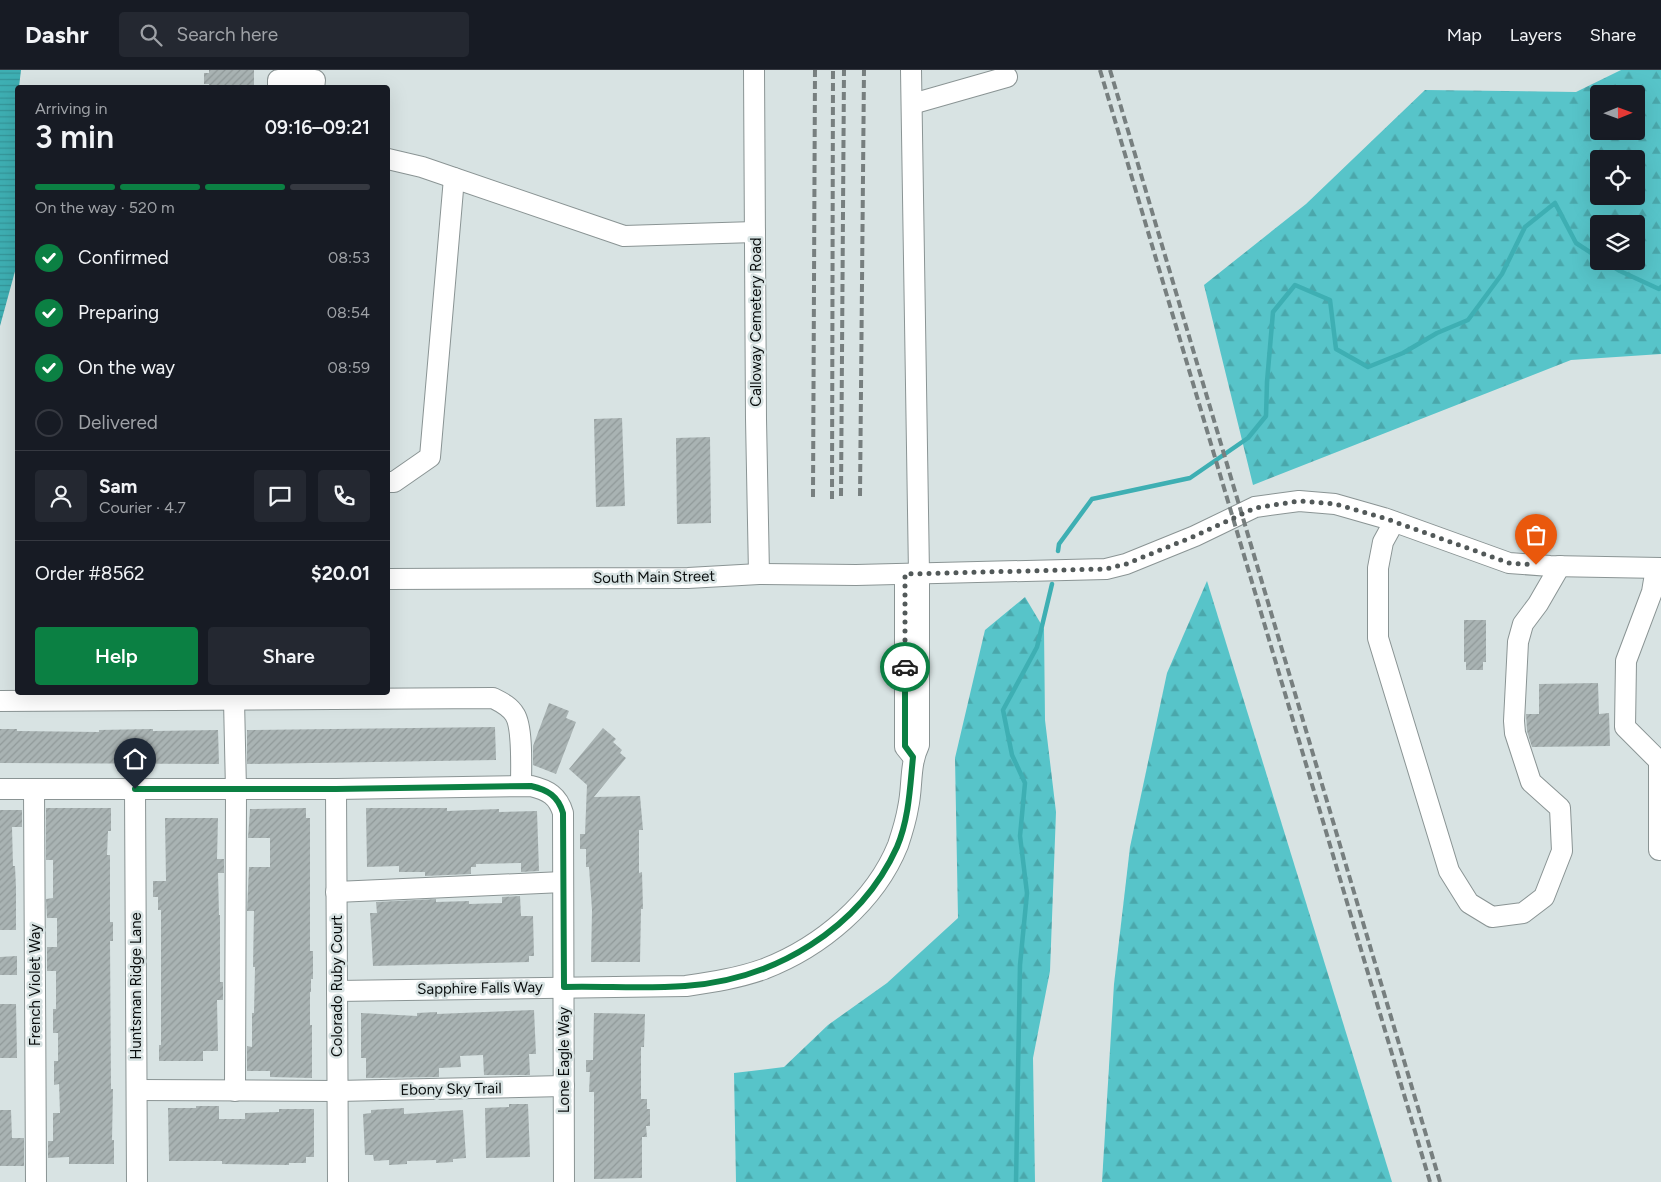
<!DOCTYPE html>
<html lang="en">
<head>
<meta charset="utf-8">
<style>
  :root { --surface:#171b24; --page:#242831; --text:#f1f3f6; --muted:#9ea1a6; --line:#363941; --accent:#0b8043 }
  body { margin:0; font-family:Figtree,sans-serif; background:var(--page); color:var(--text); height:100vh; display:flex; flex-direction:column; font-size:19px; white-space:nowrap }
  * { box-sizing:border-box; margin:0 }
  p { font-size:16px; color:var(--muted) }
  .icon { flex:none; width:28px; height:28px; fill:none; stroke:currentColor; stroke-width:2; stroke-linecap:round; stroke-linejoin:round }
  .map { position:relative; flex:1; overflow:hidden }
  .panel { position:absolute; left:15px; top:15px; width:375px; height:610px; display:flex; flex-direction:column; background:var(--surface); border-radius:5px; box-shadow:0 5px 20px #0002 }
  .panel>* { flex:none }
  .needle { width:32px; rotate:89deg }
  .tools { position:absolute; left:1590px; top:15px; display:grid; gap:10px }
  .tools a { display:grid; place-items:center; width:55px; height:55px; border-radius:5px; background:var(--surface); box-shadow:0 5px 20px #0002; font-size:25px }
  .pin { position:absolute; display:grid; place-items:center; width:42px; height:42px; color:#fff; margin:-51px -21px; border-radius:50% 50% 50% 0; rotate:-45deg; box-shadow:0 0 5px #0007 }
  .pin .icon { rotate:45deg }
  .courier { position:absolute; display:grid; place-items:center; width:50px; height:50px; margin:-25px; border:4px solid #0b8043; border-radius:50%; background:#fff; color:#222; box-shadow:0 1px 6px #0007 }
  .head em { font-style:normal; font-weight:600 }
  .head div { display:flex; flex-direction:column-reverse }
  .head { display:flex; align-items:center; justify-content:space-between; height:85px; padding:0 20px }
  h1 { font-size:32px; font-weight:600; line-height:38px }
  .bar { display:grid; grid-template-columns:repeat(4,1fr); gap:8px 5px; align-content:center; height:60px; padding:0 20px }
  .bar i { height:6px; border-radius:4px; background:var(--line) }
  .bar .selected { background:var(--accent) }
  .bar p { grid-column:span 4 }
  .line { display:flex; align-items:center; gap:12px; padding:0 20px; border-top:1px solid var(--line) }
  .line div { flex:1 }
  .round { display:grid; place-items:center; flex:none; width:52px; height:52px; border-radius:5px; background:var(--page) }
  ol { padding:0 20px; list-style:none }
  li { display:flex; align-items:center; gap:15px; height:55px }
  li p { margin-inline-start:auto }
  li .icon { padding:5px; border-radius:50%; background:var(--accent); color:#fff; stroke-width:4 }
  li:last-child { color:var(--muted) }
  li i { width:28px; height:28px; border:2px solid var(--line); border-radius:50% }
  .primary-button { display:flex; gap:10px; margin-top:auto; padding:10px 20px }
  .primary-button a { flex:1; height:58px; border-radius:5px; background:var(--accent); color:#fff; font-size:20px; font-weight:600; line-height:58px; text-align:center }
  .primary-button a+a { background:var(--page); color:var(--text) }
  header { display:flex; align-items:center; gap:30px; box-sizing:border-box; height:70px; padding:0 25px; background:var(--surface); border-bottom:1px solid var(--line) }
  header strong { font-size:24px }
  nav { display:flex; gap:28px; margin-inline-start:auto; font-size:18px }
  .search { width:350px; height:45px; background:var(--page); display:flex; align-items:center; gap:12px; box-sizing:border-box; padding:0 18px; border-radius:5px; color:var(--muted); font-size:19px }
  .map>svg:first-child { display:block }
</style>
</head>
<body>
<header>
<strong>Dashr</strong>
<div class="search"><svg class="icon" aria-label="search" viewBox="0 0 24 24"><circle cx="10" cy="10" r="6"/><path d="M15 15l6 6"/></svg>Search here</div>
<nav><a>Map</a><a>Layers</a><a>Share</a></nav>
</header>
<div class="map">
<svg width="1661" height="1112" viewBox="0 0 1661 1112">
  <defs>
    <pattern id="forest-firs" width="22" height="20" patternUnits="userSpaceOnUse" patternTransform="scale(1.25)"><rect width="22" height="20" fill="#57c4c9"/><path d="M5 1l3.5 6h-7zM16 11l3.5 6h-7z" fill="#4aa7ab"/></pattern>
    <pattern id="water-rules" width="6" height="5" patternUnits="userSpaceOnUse" patternTransform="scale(1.25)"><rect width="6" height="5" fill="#3eafb3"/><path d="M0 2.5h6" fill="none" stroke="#359599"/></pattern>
    <pattern id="building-hatch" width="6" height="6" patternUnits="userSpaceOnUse" patternTransform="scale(1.25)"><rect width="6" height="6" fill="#a9b3b3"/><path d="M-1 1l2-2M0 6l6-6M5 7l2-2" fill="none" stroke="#909999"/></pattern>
  </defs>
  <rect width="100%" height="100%" fill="#d8e3e3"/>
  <!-- forest -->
  <g fill="url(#forest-firs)" fill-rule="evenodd">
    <path d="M1621,0h40v284l-90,6 -318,125 -49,-200 102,-81 119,-114 151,2zM1599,24h37v37h-37zM1599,89h37v37h-37zM1599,154h37v37h-37z"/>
    <path d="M1207,511l185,601h-290l12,-198 16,-137 37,-174z"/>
    <path d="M1025,527l19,32 1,91 11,92 -6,159 -17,87 2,124h-299l-2,-109 50,-6 44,-42 59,-42 71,-65 -3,-160 30,-128z"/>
  </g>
  <!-- water -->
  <path fill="url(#water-rules)" d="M0,0h21l-2,17 -1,1 -1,176 -17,62z"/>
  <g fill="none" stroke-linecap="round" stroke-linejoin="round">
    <!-- stream -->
    <g stroke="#3eafb3" stroke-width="4.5">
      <path d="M1604,191l16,10 39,18 2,-2"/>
      <path d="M1058,481l1,-7 33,-45 98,-21 58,-40 18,-22 1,-34 6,-70 22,-27 35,15 6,49 32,18 35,-14 34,-20 31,-13 34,-46 23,-47 30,-24 21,40 23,15"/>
      <path d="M1016,1112l4,-217 7,-72 -7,-57 5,-53 -13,-28 -9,-45 34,-63 15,-63"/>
    </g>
  </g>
  <!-- building -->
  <g fill="url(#building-hatch)">
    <path d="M209,0h45v18h-45v-4h-5v-11h5z"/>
    <path d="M622,348l3,88 -29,1 -2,-88z"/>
    <path d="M710,367l1,86 -34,1 -1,-86z"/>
    <path d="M1464,550h22v42h-3v8h-17v-8h-2z"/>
    <path d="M1598,613l1,31 10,-1 1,33 -78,1 -5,-16 -1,-17h13v-30z"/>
    <path d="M549,633l20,8 -3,7 10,4 -20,52 -23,-9v-19z"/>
    <path d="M495,657l1,33 -249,4v-34z"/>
    <path d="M603,658l13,11 -3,3 9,8 -2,3 6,5 -32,39 46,-1 3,34h-4v43l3,-1 1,37h-2l-1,53h-49l1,-52 -3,-43h-3v-18h-6v-15h5l2,-49 -18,-16z"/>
    <path d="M0,659h17v2l82,1v-2l54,-1v2l65,-1 1,34 -219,-1z"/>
    <path d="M46,738h65v23h-3l-1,24h3v67h3v19h-3l1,148h2l-1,51h2v24h-45v-7l-21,1v-17h5v-28h7l-1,-29 -5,1v-24h4v-28h-5v-24h3v-38h-9v-24h10v-29h-10l-1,-19 7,-1v-38h-7z"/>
    <path d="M306,738v10h4v133h3v28h-2v13h-1v33h2v53l-42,-1v-6h-23v-25l5,1v-34h2l1,-46h-2l1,-56h-7l2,-44h21v-29h-22l2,-29z"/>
    <path d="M366,738h81v3l52,-2v3l38,-1 2,60 -18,1v-9l-45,1v3h-5v7l-46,2v-4h-26v-6l-32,1z"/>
    <path d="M0,740h22v17h-10l1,39h2l1,22v42h-16z"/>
    <path d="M165,748h53l-1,41h7v14h-6l1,42h1v67h3v18h-6l1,51h-15v10h-44v-16h2v-135h-3v-13h-5v-16h13z"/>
    <path d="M520,826l1,20h12l1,40h-5v6l-156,4 -3,-53h7l-1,-11 60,-3v3l33,-1v3l33,-1v-6z"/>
    <path d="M17,886v19h-17v-18z"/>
    <path d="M0,934h16l1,54h-17z"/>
    <path d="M534,940l2,44h-7l1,21h-46l-1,-20 -23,1 1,11 -22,1v9l-73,1v-20h-5v-45l56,3v-3l20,-1v2z"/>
    <path d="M594,943l51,1 -1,33h-3v52h6v10h3v17h-4l1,11h-5v41l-48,1v-87h-5l1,-20h-4v-12h7z"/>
    <path d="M509,1034h19l2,53 -44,1 -1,-50 24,-1z"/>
    <path d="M196,1036h23v13h26v-6l34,-1v-3h35v48h-8v6h-17v2l-67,-1v-3h-53l-1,-53h28z"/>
    <path d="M404,1038v6l59,-4 3,48 -13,1v3l-17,1v-3l-29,1v3l-18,1v-5l-15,1 -1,-6h-8l-2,-41 8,-1v-3z"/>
    <path d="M0,1040h11l1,28h12v28h-24z"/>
  </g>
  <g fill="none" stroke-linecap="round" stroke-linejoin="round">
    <defs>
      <g id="minor">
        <path d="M754,0l2,349 3,155"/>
        <path d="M278,18v-8h37l-1,8"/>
        <path d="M912,34l95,-27"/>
        <path d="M388,89l34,8 202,69 131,-4"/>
        <path d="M388,412h6l36,-25 24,-279"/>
        <path d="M1394,452l-11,20 -5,26v70l71,233 20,32 23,14 31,-4 21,-16 18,-46 -2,-43 -29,-26 -16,-49 -1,-12 4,-79 5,-18 15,-20 22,-38"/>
        <path d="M1656,498l-4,24 -26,69 -1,66 34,34v89"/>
        <path d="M905,504v173l8,10"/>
        <path d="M388,509l300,-1 71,-4 97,1 250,-6 20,-5 69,-28 60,-29 44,-6 36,3 49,14 125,45 41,3 111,2"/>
        <path d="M234,630l2,90 -1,301"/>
        <path d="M0,631l493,-3c8,4 17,8 22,17 8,13 6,55 6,71"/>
        <path d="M0,719h336l195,-3c17,4 27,10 32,27l1,369"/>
        <path d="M34,719l2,393"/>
        <path d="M135,719l2,393"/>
        <path d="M336,719l2,393"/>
        <path d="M336,822l227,-10"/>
        <path d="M337,921l349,-5c27,-4 53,-8 78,-17 57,-22 111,-67 134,-124 4,-12 8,-25 10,-37 5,-22 1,-42 11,-63v-171l-8,-504"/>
        <path d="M137,1020l200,1 227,-5"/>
      </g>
    </defs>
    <!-- minor casing -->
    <use href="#minor" stroke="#8a9494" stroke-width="22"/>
    <!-- minor -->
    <use href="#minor" stroke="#fff" stroke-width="20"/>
    <!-- rail -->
    <g stroke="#777f7f" stroke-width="4" stroke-dasharray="8 4" stroke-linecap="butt">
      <path d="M1100,0l330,1112"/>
      <path d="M1110,0l330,1112"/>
      <path d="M841,426l3,-426"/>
      <path d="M860,426l4,-426"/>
      <path d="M813,427l2,-427"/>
      <path d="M832,429l1,-429"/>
    </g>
  </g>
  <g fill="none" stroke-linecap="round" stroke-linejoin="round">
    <!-- done -->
    <path stroke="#525959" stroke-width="5" stroke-dasharray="0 9" d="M905,597v-93l201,-5 20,-5 69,-28 60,-28 44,-7 36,3 49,14 125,45 27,2"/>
    <!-- route -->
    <path stroke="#0b8043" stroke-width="6" d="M135,719h201l195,-3c17,4 27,10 32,27l1,174c40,-1 81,2 121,-1 89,-6 175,-57 212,-139 12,-28 13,-60 16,-90l-8,-11v-79"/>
  </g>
  <g text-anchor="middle" stroke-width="5" stroke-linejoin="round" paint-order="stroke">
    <!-- street labels -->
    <g font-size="15" fill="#0a0e0e" stroke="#d8e3e3">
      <text transform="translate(756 252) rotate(-90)" y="5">Calloway Cemetery Road</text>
      <text transform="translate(654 507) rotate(-1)" y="5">South Main Street</text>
      <text transform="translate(35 915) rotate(-90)" y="5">French Violet Way</text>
      <text transform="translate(136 916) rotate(-90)" y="5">Huntsman Ridge Lane</text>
      <text transform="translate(337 916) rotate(-90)" y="5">Colorado Ruby Court</text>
      <text transform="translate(480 918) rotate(-1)" y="5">Sapphire Falls Way</text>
      <text transform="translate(564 990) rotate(-90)" y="5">Lone Eagle Way</text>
      <text transform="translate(451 1019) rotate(-1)" y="5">Ebony Sky Trail</text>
    </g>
  </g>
</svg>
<div class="tools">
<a><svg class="needle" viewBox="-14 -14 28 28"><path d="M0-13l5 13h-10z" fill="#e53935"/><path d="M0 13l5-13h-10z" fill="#9ea1a6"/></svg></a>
<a><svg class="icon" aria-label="locate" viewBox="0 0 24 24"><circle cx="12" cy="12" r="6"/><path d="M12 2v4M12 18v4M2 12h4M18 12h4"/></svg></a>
<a><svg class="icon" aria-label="layers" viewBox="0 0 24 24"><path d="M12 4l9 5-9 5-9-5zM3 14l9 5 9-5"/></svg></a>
</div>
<div class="pin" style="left:1536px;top:495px;background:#ea580c"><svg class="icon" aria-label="bag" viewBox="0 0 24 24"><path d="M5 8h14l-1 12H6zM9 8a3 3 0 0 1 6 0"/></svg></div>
<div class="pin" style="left:135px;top:719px;background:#1f2937"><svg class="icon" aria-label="home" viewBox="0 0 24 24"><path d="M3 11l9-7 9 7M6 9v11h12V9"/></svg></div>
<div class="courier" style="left:905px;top:597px"><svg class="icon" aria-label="car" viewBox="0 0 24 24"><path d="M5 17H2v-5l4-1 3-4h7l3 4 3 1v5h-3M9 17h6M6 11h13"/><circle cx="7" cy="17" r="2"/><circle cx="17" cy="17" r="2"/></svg></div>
<section class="panel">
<div class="head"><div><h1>3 min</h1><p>Arriving in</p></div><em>09:16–09:21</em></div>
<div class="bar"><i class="selected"></i><i class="selected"></i><i class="selected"></i><i></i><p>On the way · 520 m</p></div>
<ol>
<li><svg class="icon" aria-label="check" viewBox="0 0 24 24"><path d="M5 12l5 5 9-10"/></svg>Confirmed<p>08:53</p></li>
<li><svg class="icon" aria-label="check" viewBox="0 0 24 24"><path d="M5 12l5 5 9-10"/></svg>Preparing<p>08:54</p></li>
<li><svg class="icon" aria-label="check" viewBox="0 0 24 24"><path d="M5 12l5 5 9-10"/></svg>On the way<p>08:59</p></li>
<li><i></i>Delivered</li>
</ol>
<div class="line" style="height:90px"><a class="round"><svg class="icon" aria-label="person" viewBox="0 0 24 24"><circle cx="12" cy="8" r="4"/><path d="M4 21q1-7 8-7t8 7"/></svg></a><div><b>Sam</b><p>Courier · 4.7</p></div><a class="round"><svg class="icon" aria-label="chat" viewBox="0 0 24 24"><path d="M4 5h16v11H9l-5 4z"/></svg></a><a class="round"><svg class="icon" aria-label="phone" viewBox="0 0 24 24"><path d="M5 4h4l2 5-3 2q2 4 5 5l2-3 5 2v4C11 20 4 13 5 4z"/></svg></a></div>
<div class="line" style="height:65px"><div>Order #8562</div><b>$20.01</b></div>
<div class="primary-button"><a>Help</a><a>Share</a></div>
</section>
</div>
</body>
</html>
